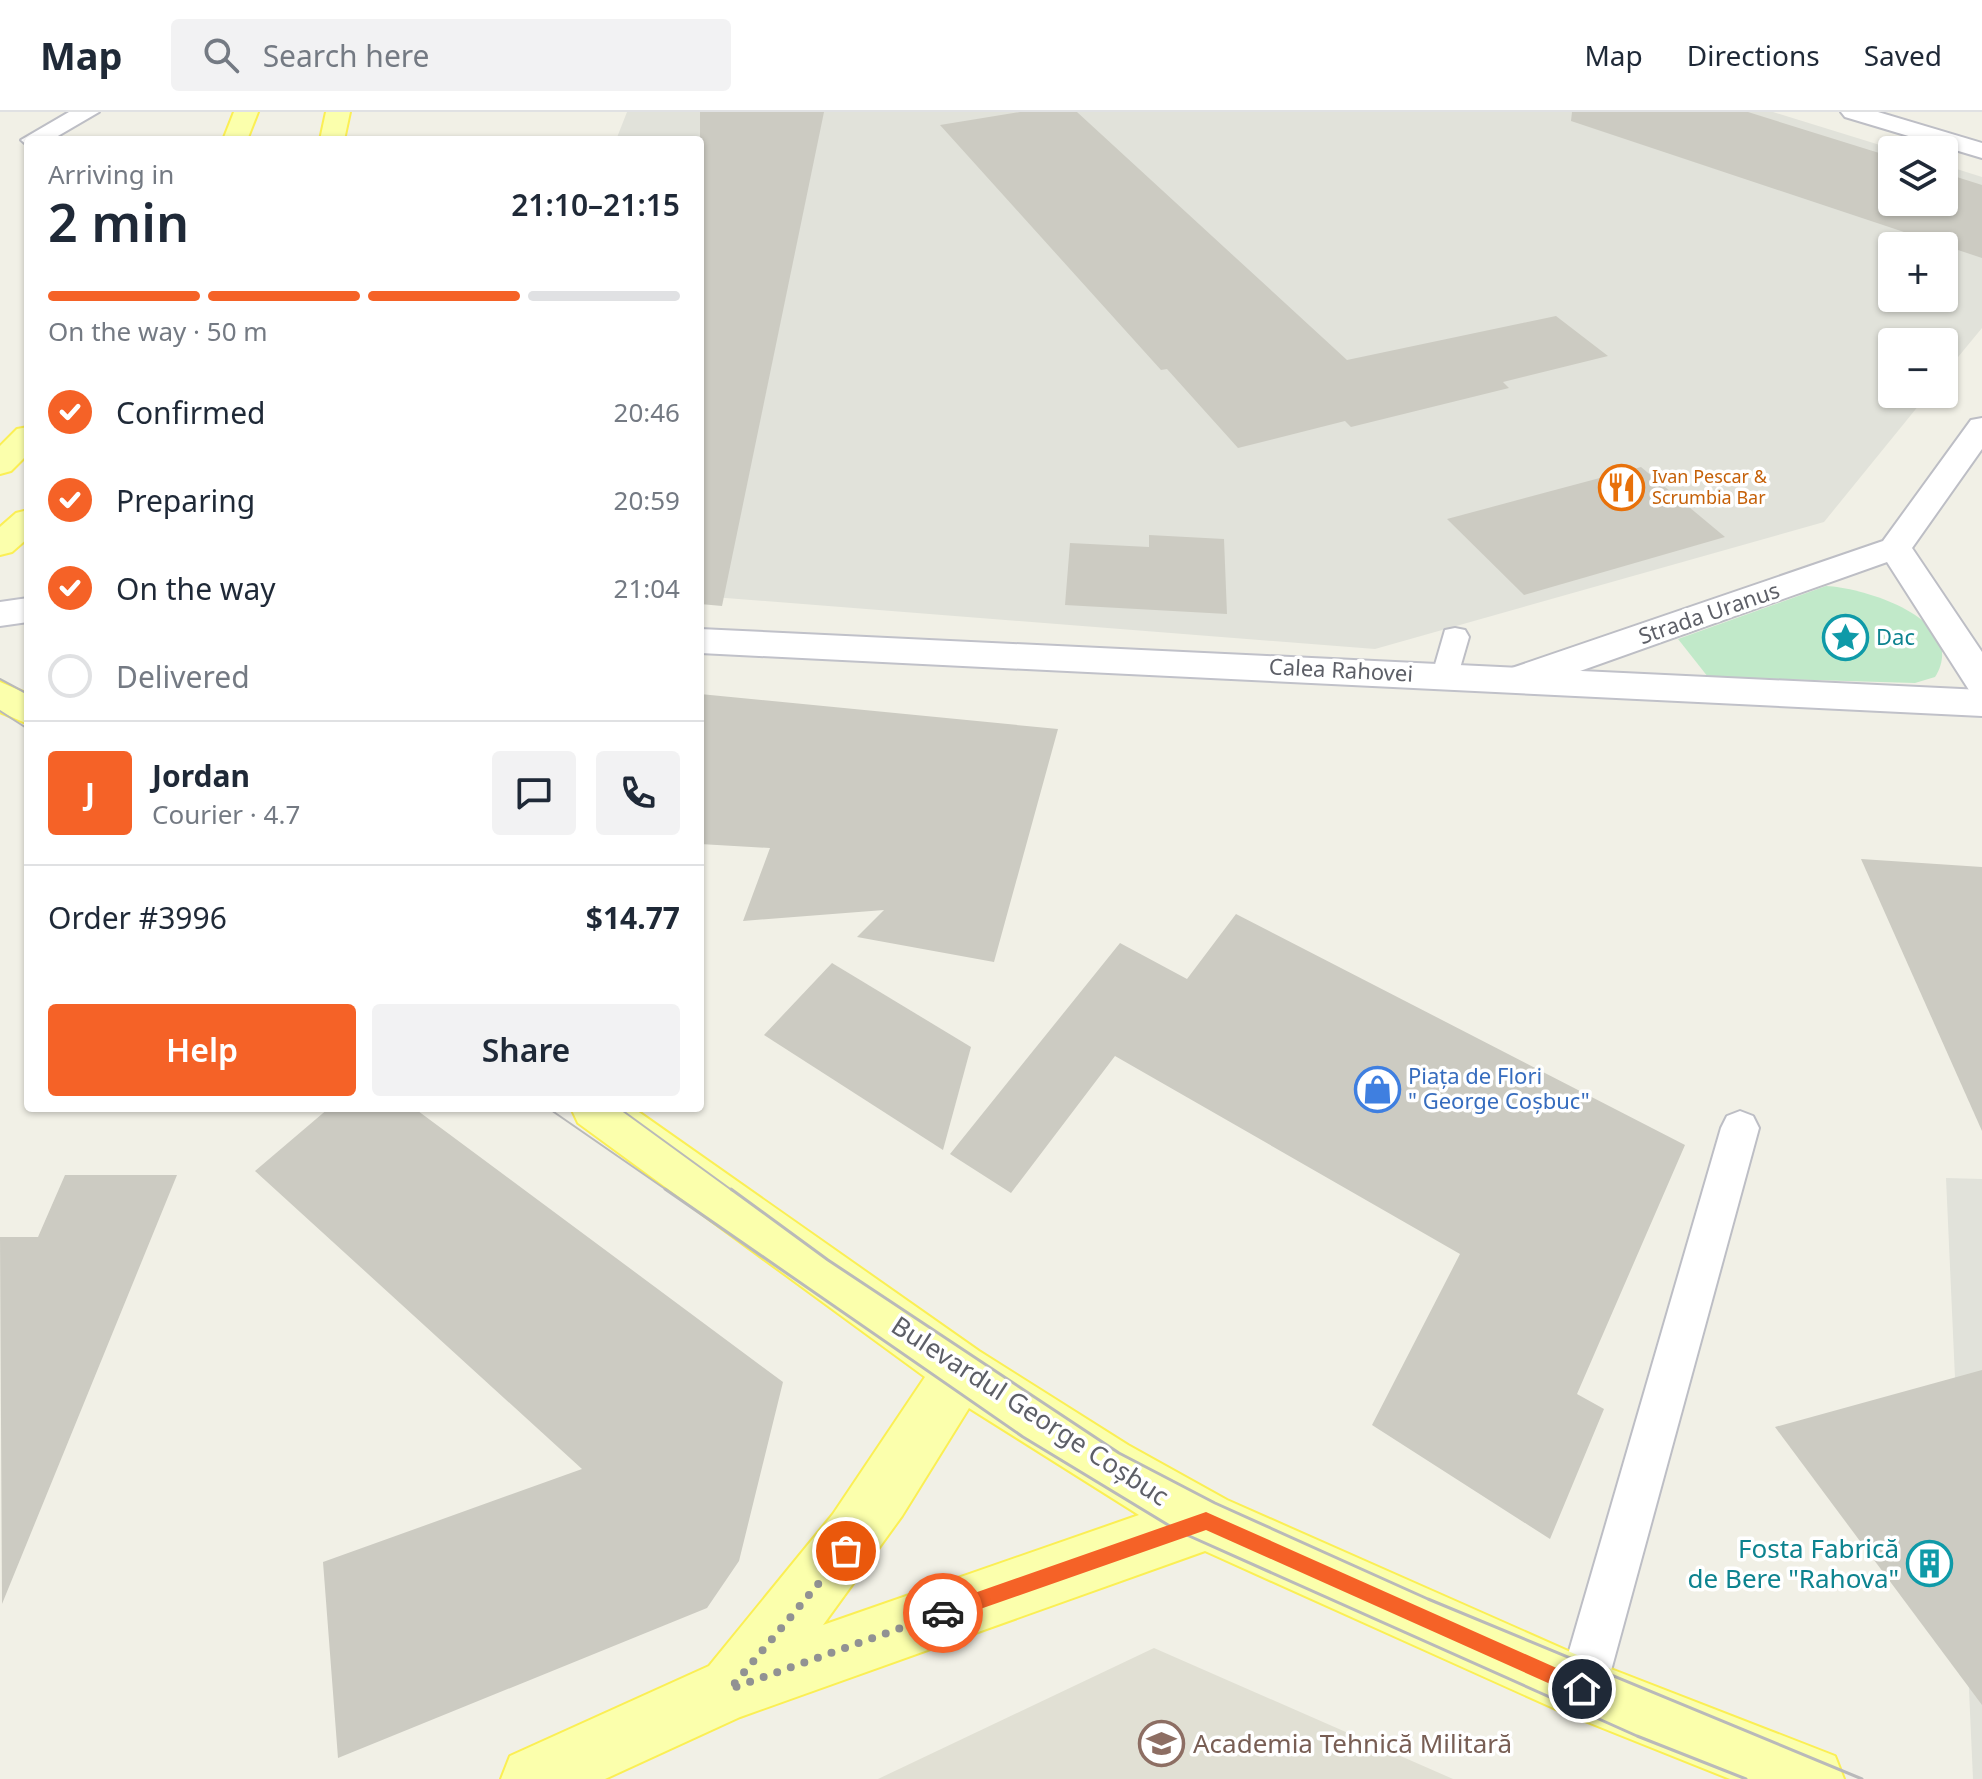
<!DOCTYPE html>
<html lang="en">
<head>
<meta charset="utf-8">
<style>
  :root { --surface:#fff; --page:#f2f2f3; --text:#1f2937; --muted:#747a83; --line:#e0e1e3; --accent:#f56227 }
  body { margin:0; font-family:"Noto Sans",sans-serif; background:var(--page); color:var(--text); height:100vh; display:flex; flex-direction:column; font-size:30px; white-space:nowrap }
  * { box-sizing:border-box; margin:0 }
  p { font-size:26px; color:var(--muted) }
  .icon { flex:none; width:44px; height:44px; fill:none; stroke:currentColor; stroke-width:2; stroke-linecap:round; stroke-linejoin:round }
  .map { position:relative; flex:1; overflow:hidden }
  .sheet { position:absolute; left:24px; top:24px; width:680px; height:976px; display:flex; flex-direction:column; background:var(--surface); border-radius:8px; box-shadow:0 2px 6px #0004 }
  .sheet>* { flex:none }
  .controls { position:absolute; left:1878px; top:24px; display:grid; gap:16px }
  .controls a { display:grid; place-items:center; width:80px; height:80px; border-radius:8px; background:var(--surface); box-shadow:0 2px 6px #0004; font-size:40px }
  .pin { position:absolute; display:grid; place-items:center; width:68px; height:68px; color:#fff; margin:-34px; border:4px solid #fff; border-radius:50%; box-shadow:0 2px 8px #0007 }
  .courier { position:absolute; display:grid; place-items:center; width:80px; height:80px; margin:-40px; border:6px solid #f56227; border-radius:50%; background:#fff; color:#222; box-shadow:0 2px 10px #0007 }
  .headline em { font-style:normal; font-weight:600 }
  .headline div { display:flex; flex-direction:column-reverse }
  .headline { display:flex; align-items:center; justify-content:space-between; height:136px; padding:0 24px }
  h1 { font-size:52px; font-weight:600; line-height:60px }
  .bar { display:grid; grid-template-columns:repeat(4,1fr); gap:12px 8px; align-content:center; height:96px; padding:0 24px }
  .bar i { height:10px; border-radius:6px; background:var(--line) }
  .bar .selected { background:var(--accent) }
  .bar p { grid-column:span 4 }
  .line { display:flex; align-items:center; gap:20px; padding:0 24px; border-top:2px solid var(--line) }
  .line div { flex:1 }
  .round { display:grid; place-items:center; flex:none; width:84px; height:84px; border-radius:8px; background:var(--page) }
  ol { padding:0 24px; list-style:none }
  li { display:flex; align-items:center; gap:24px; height:88px }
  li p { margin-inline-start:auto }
  li .icon { padding:8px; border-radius:50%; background:var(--accent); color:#fff; stroke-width:4 }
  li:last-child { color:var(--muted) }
  li i { width:44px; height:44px; border:4px solid var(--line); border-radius:50% }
  .button { display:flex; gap:16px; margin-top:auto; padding:16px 24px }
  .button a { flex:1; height:92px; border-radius:8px; background:var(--accent); color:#fff; font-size:32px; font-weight:600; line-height:92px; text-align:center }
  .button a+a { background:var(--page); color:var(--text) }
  header { display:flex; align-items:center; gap:48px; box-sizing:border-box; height:112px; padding:0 40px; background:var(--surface); border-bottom:2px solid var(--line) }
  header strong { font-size:38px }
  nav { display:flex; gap:44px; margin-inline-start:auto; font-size:28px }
  .search { width:560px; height:72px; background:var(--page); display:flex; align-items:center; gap:20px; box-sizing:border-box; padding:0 28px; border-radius:8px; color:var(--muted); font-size:30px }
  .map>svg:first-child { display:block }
</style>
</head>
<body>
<header>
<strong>Map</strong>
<div class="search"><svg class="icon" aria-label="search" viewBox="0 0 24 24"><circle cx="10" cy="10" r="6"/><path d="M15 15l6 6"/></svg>Search here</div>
<nav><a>Map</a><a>Directions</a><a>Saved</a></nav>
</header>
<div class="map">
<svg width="1982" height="1667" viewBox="0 0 1982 1667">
  <rect width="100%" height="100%" fill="#f1f0e6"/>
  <!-- industrial -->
  <g fill="#e1e2da" fill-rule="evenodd">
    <path d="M627,0h1146l123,38h-4v52h52v-37l38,12v151l-38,46v-32h-52v52h36l-104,128 -449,127 -675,-53v-456h-84zM1892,134h52v52h-52z"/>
    <path d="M1946,1066l36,1v600h-9z"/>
  </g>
  <!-- education -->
  <path fill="#e1e0d4" d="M1154,1536l299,131h-575z"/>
  <!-- green -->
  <path fill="#c1e9c9" d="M1826,474c41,2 144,35 109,91l-20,6 -207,-6 -30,-38z"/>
  <!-- building -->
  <g fill="#cccbc2">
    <path d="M700,0h124l-102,494 -22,-2z"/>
    <path d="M1020,0h57l270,248 209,-44 52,40 -105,26 6,6 -158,39 -6,-6 -107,27 -71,-79 -6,1 -221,-245z"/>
    <path d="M1572,0h176l144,45v45h52v-29l38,12v73l-411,-137z"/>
    <path d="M1641,355l84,70 -201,58 -77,-76z"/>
    <path d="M1149,423l75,4 3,75 -162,-9 5,-62 79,4z"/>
    <path d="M700,582l358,35 -64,233 -137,-25 27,-27 -141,11 27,-73 -70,-4z"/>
    <path d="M1861,747l121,8v264z"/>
    <path d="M1236,802l449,231 -108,249 27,15 -54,130 -178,-114 88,-171 -345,-198 -104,137 -61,-39 170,-211 67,36z"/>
    <path d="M832,851l139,84 -28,103 -179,-115z"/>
    <path d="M329,996h85l369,274 -44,179 -32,47 -369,150 -15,-196 259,-93 -327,-298z"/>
    <path d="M65,1063h112l-175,429 -2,-367h38z"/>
    <path d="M1982,1258v335l-207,-278z"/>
  </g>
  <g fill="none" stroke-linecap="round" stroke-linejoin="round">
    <defs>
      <g id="lane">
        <path d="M1455,516l10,2 4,7 -13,45 -10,3 -10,-3 -4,-7 13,-45z"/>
        <path d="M1740,999l13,5 6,12 -153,561 -7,17 -17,7 -17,-7 -7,-17 163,-561 6,-12z"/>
      </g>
      <g id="street">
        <path d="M69,0h30l-48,28h-23v6l-7,-6z"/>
        <path d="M1841,0h37l104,31v15l-137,-41z"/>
        <path d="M1982,306v31l-70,99 70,104v42l-13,-4 -82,-128 -352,125 -13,4 -13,-4 -6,-9 6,-9 374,-128 88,-121z"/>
      </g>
      <g id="secondary">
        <path d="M28,486v24l-28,4v-24z"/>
        <path d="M700,517l1282,61v26l-1282,-63z"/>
      </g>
      <g id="primary">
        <path d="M234,0h24l-11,28h-24z"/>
        <path d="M326,0h24l-6,28h-24z"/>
        <path d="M28,315v27l-17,17 -11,3v-28l17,-17z"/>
        <path d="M28,398v28l-16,14 -12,3v-28l16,-14z"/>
        <path d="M0,570l28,12v30l-28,-12z"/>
        <path d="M571,996h62l346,243 149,94 99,55 366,162 242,94 9,23h-114l-170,-68 -355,-160 -465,166 -135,62h-104l9,-23 199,-90 124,-152 92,-137 -347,-254zM969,1296l170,107 -316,110 79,-109z"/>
      </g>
    </defs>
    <!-- lane casing -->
    <use href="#lane" stroke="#bdbec5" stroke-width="4"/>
    <!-- street casing -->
    <use href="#street" stroke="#bdbec5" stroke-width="4"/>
    <!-- secondary casing -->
    <use href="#secondary" stroke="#c0c1c9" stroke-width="4"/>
    <!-- primary casing -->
    <use href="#primary" stroke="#fbef54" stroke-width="4"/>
    <!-- lane -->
    <use href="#lane" fill="#fff" fill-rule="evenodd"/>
    <!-- street -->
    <use href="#street" fill="#fff" fill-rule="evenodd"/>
    <!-- secondary -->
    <use href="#secondary" fill="#fff" fill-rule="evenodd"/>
    <!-- primary -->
    <use href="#primary" fill="#fbffac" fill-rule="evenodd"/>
    <!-- tram-far1 -->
    <g stroke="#b9b9ba" stroke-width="2">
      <path d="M0,567l28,15"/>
      <path d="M0,599l28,18"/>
      <path d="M548,996l120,83"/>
      <path d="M619,996l114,83"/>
    </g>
    <!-- tram -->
    <g stroke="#b9b9ba" stroke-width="3">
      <path d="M665,1077l358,248 155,94 459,205 109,43"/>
      <path d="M731,1077l97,71 291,193 96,50 213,96 434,180"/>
    </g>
  </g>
  <!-- route -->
  <path fill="#f56227" d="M1206,1400l382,170v13h-13l-369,-165 -263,92 -9,-9 9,-9z"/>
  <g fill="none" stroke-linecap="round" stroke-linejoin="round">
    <!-- done -->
    <path stroke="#919293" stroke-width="8" stroke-dasharray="0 14.4" d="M846,1439l-116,138 213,-76"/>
  </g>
  <!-- icons -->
  <defs>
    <symbol id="restaurant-ring" viewBox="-11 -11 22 22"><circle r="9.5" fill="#fff" stroke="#e8710a" stroke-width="1.5"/><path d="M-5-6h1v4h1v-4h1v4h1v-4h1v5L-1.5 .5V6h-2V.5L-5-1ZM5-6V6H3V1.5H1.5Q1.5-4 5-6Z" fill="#e8710a"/></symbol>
    <symbol id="sight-ring" viewBox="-11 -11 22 22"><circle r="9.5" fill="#fff" stroke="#0f9aa8" stroke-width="1.5"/><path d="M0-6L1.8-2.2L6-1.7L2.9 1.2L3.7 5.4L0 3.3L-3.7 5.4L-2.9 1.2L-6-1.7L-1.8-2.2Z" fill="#0f9aa8"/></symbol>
    <symbol id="shop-ring" viewBox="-11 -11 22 22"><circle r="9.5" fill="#fff" stroke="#3f7fe0" stroke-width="1.5"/><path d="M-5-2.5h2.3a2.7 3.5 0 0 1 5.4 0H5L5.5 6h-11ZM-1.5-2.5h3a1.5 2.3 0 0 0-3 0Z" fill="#3f7fe0"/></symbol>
    <symbol id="building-ring" viewBox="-11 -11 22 22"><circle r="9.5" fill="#fff" stroke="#0f9aa8" stroke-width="1.5"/><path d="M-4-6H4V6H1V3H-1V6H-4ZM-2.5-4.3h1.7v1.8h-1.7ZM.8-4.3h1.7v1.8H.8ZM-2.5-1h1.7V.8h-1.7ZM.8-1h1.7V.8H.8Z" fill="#0f9aa8"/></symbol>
    <symbol id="university-ring" viewBox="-11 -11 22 22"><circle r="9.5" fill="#fff" stroke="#8d6e63" stroke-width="1.5"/><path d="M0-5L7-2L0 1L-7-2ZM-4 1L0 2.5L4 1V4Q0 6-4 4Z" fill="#8d6e63"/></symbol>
  </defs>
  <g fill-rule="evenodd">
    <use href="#restaurant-ring" x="1596" y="350" width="51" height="51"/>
    <use href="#sight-ring" x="1820" y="500" width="51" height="51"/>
    <use href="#shop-ring" x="1352" y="952" width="51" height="51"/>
    <use href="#building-ring" x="1904" y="1426" width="51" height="51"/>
    <use href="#university-ring" x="1136" y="1606" width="51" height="51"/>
  </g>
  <g text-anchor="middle" stroke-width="7" stroke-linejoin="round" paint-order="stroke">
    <!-- far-food labels -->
    <g font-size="18" fill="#c56008" stroke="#fff" text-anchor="start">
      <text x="1652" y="371">Ivan Pescar &amp;<tspan x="1652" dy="21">Scrumbia Bar</tspan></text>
    </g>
    <!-- street labels -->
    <g font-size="22" fill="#5d5f67" stroke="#fff">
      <text transform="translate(1709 501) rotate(-19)" y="8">Strada Uranus</text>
      <text transform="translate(1341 558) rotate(3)" y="8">Calea Rahovei</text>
    </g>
    <!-- culture labels -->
    <g font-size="22" fill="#0d838f" stroke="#fff" text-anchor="start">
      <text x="1876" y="533">Dac</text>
    </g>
    <!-- shop labels -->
    <g font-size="22" fill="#366cbe" stroke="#fff" text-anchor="start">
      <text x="1408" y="972">Piața de Flori<tspan x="1408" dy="25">" George Coșbuc"</tspan></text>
    </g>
    <!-- near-street labels -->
    <g font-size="26" fill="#5d5f67" stroke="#fff">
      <text transform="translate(1030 1299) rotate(33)" y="9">Bulevardul George Coșbuc</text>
    </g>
    <!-- near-culture labels -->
    <g font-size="26" fill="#0d838f" stroke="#fff" text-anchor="end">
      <text x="1899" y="1446">Fosta Fabrică<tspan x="1899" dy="30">de Bere "Rahova"</tspan></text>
    </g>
    <!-- near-education labels -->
    <g font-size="26" fill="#785e54" stroke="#fff" text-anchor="start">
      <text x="1193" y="1641">Academia Tehnică Militară</text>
    </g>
  </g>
</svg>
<div class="controls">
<a><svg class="icon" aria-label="layers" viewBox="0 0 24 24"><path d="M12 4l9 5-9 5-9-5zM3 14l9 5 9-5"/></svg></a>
<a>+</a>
<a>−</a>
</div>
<div class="pin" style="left:846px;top:1439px;background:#ea580c"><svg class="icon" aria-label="bag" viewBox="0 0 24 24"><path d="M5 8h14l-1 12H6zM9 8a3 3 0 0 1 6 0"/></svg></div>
<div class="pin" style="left:1582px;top:1577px;background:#1f2937"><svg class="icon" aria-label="home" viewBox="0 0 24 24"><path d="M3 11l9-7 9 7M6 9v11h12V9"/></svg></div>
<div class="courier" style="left:943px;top:1501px"><svg class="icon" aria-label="car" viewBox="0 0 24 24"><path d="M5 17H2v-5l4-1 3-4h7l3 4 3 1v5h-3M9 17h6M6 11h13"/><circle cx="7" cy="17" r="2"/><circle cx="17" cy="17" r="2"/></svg></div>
<section class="sheet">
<div class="headline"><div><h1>2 min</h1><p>Arriving in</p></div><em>21:10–21:15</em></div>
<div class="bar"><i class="selected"></i><i class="selected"></i><i class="selected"></i><i></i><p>On the way · 50 m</p></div>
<ol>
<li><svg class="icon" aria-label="check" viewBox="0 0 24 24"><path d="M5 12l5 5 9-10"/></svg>Confirmed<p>20:46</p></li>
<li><svg class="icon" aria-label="check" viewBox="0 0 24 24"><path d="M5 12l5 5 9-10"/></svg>Preparing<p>20:59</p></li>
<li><svg class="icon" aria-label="check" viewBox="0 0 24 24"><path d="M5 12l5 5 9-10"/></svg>On the way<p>21:04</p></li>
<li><i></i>Delivered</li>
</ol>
<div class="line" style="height:144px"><b class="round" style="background:var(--accent);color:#fff">J</b><div><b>Jordan</b><p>Courier · 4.7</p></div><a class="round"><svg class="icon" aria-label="chat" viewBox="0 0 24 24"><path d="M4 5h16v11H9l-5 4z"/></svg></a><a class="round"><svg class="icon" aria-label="phone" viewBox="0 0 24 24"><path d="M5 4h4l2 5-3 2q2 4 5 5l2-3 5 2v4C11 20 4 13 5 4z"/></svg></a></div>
<div class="line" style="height:104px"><div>Order #3996</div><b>$14.77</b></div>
<div class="button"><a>Help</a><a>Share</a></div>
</section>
</div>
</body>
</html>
